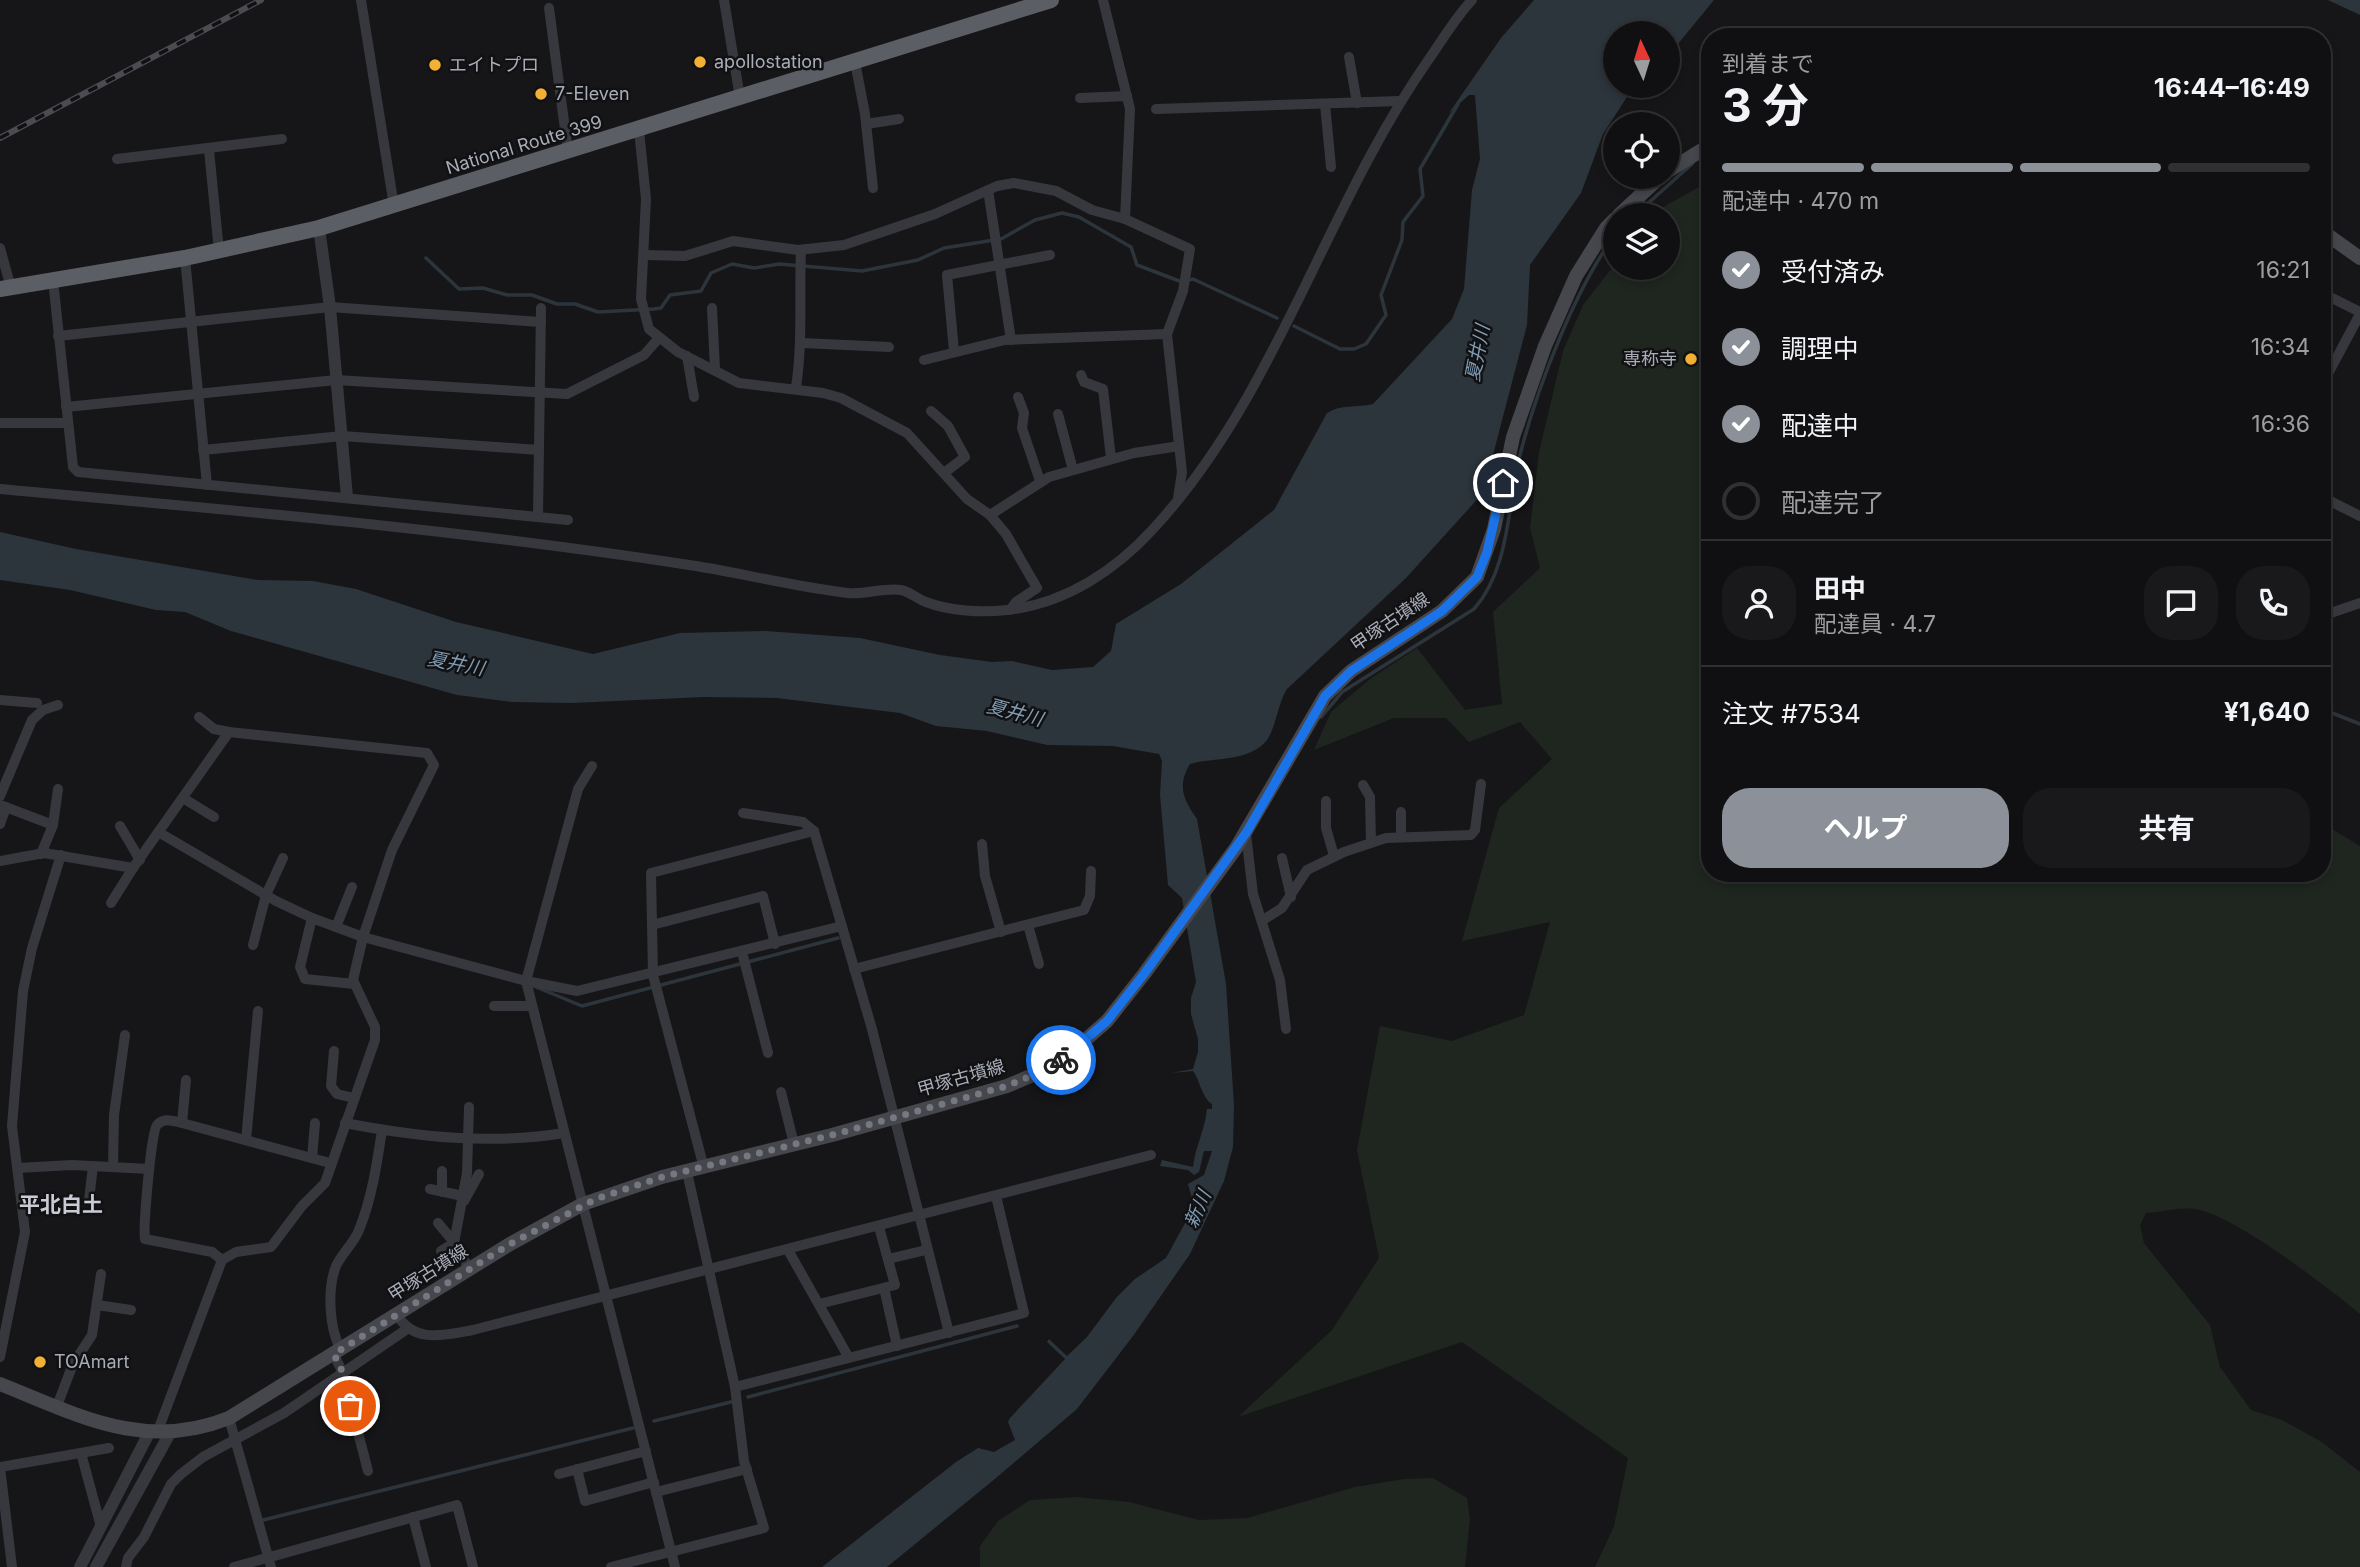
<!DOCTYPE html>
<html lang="ja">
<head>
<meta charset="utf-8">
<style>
  :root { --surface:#101012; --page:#19191b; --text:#f1f3f6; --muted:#9c9d9f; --line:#303032; --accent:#8c9099 }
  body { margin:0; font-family:Inter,"Noto Sans JP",sans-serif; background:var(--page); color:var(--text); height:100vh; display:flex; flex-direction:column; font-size:26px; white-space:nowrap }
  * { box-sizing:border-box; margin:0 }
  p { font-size:23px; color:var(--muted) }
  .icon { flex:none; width:38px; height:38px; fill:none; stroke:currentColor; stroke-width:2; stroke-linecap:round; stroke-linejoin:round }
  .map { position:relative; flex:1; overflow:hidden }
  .drawer { position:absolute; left:1701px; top:28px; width:630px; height:854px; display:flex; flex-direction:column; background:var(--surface); border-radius:28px; box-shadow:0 4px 10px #0003,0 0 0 2px var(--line) }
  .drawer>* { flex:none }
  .needle { width:46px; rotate:356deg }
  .tools { position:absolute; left:1603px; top:21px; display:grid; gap:14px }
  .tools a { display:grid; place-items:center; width:77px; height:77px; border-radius:50%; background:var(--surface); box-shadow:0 4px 10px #0003,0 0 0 2px var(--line); font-size:35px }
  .pin { position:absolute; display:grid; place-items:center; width:60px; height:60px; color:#fff; margin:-30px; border:4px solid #fff; border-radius:50%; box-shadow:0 2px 7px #0007 }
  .courier { position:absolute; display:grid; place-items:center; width:70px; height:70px; margin:-35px; border:5px solid #1a73e8; border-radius:50%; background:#fff; color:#222; box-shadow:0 2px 9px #0007 }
  .overview em { font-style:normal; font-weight:700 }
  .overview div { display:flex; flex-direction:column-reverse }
  .overview { display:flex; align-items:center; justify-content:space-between; height:119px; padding:0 21px }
  h1 { font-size:46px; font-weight:700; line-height:52px }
  .bar { display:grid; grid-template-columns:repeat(4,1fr); gap:10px 7px; align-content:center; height:84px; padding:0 21px }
  .bar i { height:9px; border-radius:5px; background:var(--line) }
  .bar .active { background:var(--accent) }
  .bar p { grid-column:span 4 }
  .line { display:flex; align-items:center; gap:18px; padding:0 21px; border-top:2px solid var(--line) }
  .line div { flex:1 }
  .round { display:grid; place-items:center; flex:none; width:74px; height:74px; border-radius:28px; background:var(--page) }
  ol { padding:0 21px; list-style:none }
  li { display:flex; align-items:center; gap:21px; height:77px }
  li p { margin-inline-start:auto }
  li .icon { padding:7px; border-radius:50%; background:var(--accent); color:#fff; stroke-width:4 }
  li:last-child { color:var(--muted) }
  li i { width:38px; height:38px; border:4px solid var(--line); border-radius:50% }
  .primary-button { display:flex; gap:14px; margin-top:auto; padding:14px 21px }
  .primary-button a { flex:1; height:80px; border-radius:28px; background:var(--accent); color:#fff; font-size:28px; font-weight:700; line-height:80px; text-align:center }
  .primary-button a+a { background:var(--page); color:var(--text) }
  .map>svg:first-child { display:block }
</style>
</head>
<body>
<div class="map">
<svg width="2360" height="1567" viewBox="0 0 2360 1567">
  <rect width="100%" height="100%" fill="#161618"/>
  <!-- green -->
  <g fill="#1e261f">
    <path d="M1710,181v692h612v-50l38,23v468c-33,-27 -125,-99 -165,-105 -15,-2 -34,3 -49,4l-6,12 4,18 66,82 10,42 31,43 31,10 40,22 38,30v95h-765l19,-41 14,-68 -166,-116 -224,75 94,-87 47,-72 -22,-108 23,-124 72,15 72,-26 26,-93 -88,19 37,-133 53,-49 -32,-37 -51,20 -23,-24h-52l-80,32 17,-38 39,-33 47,-31 48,62 37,-6 -9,-92 47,-44 -10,-40 9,-76 24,-101 20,-46 32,-41v4h53v-53h-11l8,-9z"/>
    <path d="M1433,1478l34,20 3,21 -5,48h-485v-21l18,-25 32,-21 47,-3 52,5 70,18 48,-2 108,-31 49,-8z"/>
  </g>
  <!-- water -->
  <g fill="#2c353c">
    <path d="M1534,0h180l-46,56v-23h-53v53h23l-11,11 -24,37 -22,59 -51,72 -3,60 -44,168 -77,85 -119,111c-10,16 -10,36 -20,51 -17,22 -53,17 -77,24 -13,22 -7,35 7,55l29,165 8,121 -1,42 -9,34 -34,73 -57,82 -56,73 -81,69 -109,89h-65l134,-105 22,-14 16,4 21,-12 -7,-18 2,-4 55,-59 -18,-17 2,-3 18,17 20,-19 29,-39 19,-19 31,-21 24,-44 2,-15 -4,-15 16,-9 8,-24h-8l-5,21 -5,3 -6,-5 -28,-4 2,-6 31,7c2,-20 12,-37 14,-58h5v-5c-10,-6 -13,-26 -19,-33l-22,2 22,-4 5,-17v-13l-7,-25v-16l5,-16 -14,-84 -14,-13 -8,-90 2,-34 -3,-7 -46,-8 -66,-1 -60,-14 -51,-5 -36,-13 -123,-15 -74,-1 -131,6 -59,-1 -56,-7 -226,-64 -46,-19 -29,-2 -86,-20 -70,-10v-48l76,17 182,31 55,1 43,8 100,33 137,32 87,-21 86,-2 94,7 80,17 52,7 20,-1 40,9 41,-3 18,-16 5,-27 65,-40 93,-74 53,-97c14,-9 29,-5 46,-9l79,-85 12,-30 8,-99 8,-31 -5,-64h-6l-20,18 52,-75z"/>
    <path d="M2328,0h32v15z"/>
  </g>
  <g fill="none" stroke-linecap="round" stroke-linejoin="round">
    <!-- stream -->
    <g stroke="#2c353c" stroke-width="3.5">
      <path d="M1700,159l10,-4"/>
      <path d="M1635,215l58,-52"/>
      <path d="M426,258l33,31 24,-1 24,7h25l25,9h18l23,8 56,-3 7,-1 9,-13 31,-4 10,-18 21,-9 22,4 25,-4 83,7 56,-11 26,-12 57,-9 34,-19 27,-7 17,4 52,30 6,18 45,17 11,-3 84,39"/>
      <path d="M1294,326l46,23h14l12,-5 20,-29 -5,-20 21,-55 1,-18 20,-26 -3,-27 38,-65"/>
      <path d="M2322,709l38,15"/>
      <path d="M1321,717l21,-25 132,-83c37,-42 33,-106 47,-158 17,-65 54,-162 94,-216"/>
      <path d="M536,987l46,19 256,-68"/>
      <path d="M748,1397l269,-71"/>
      <path d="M654,1421l77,-19"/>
      <path d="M263,1520l370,-92"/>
    </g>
    <!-- minor -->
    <g stroke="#37383d" stroke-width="10">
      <path d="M361,0l33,206"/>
      <path d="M724,0l16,98"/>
      <path d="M1103,0l27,109 -5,110 65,30 -7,42 -16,43 15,138 -4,26"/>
      <path d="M549,8l19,144"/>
      <path d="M1349,57l8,46"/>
      <path d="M855,62l10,52 8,74"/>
      <path d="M1080,98l47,-2"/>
      <path d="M1325,104l6,63"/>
      <path d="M1156,109l243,-8"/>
      <path d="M866,124l33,-5"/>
      <path d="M639,130l7,69 -5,100 8,30 29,23 61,31 84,10 18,5 66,35 60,66 23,16 16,19 31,54 -21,14 -6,8"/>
      <path d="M209,150l10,101"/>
      <path d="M117,159l165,-20"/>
      <path d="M988,190l23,150"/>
      <path d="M0,248l11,40"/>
      <path d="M646,255l39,1 48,-15 65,9 46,-5 91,-31 62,-28 17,-3 42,8 36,19 33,9"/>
      <path d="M185,258l22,227"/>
      <path d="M53,280l20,187 5,5 490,48"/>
      <path d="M2322,293l38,19"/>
      <path d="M712,308l3,61"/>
      <path d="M58,336l272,-29 211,15"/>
      <path d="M802,343l87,4"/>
      <path d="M954,351l-7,-76 103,-20"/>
      <path d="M687,356l7,41"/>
      <path d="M924,360l81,-20 162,-6"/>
      <path d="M1081,375l3,7 19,7 8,69"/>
      <path d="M2322,385l38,-71"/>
      <path d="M796,387c7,-46 3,-90 5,-137"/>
      <path d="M1018,397l6,16 -2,15 18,53"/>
      <path d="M66,407l270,-27 231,14 77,-39 14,-16"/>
      <path d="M931,411l17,15 17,31 -21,16"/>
      <path d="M1058,414l15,56"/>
      <path d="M0,423h68"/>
      <path d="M203,450l139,-14 197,14"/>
      <path d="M0,489c232,21 465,41 696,77 50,8 100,21 152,27 17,2 37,-6 53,-3 10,2 16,9 25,12 23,9 56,11 81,8 58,-6 109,-40 147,-82 124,-135 171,-321 275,-469 14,-20 26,-41 43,-59"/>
      <path d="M2322,497l38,19"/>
      <path d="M990,515l59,-38 85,-24 45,-7"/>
      <path d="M538,516l3,-208"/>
      <path d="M2322,616l38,-13"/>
      <path d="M0,700l37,3"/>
      <path d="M592,766l-14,23 -52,192 149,586"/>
      <path d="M1363,785l7,12 1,45"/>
      <path d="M0,796l32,-76 11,-10 15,-5"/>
      <path d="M183,798l31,19"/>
      <path d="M1326,801v27l8,28"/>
      <path d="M0,805l53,20"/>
      <path d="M1401,812v25"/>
      <path d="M743,813l60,9 11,9"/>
      <path d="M0,824l6,-17"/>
      <path d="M120,826l20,34"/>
      <path d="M160,833l116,68 36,17 51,19 163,44 51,10 265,-65"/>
      <path d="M1246,834l7,60 27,86 6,49"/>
      <path d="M982,844l3,32 16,56"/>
      <path d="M41,854l12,-29 5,-36"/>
      <path d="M1282,858l9,39"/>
      <path d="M0,861l44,-8 89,15 96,-136"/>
      <path d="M111,903l22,-35"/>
      <path d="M312,918l-12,49 5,12 49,5"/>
      <path d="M1263,920l19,-12 25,-38 37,-18 42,-14 85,-3 4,-5 6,-46"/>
      <path d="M652,925l111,-29 12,48"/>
      <path d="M1028,925l11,39"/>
      <path d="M336,927l16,-40"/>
      <path d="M253,945l13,-50 17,-37"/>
      <path d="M742,952l26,101"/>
      <path d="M854,969l230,-59 6,-14 1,-25"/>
      <path d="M494,1006h38"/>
      <path d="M334,1051l-3,35 6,8 17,4"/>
      <path d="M781,1092l13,52"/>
      <path d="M182,1123l4,-43"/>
      <path d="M345,1123c72,14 146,22 219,10"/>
      <path d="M246,1140l12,-129"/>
      <path d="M312,1158l3,-35"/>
      <path d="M113,1167l1,-52 11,-80"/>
      <path d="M18,1168l54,-3 77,4"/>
      <path d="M704,1168l-51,-193 -2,-102 163,-42 58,198 77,304"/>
      <path d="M442,1171v21"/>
      <path d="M430,1189l33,7"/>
      <path d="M89,1200l4,-34"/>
      <path d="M464,1201l15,-27"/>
      <path d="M438,1223l15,18 17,29"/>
      <path d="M788,1250l61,108"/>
      <path d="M441,1251l13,-8 13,-70 2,-66"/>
      <path d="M888,1259l38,-9"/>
      <path d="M222,1260l-10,-8 -67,-13c-2,-10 6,-108 12,-114 7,-8 16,-4 25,-2l148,40"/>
      <path d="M884,1288l13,58"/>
      <path d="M819,1304l76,-19 -16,-58"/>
      <path d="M97,1305l34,5"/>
      <path d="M397,1315c18,29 47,20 76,15l678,-175"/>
      <path d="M341,1350c-12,-21 -14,-61 -5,-84 6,-13 18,-23 23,-36 13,-32 18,-67 23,-100"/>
      <path d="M334,1355l8,16 26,100"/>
      <path d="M0,1357l25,-125 -13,-106 11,-135 9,-43 29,-93"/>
      <path d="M735,1387l289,-74 -28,-117"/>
      <path d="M57,1406l16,-42 19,-29 9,-61"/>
      <path d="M229,1418l42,149"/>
      <path d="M157,1433l65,-173 14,-8 35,-5 31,-41 23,-23 50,-143v-13l-22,-47 10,-43 29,-87 42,-85 -7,-12 -198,-21 -15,-3 -15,-12"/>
      <path d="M81,1453l20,74"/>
      <path d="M577,1469l8,32 69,-19"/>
      <path d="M559,1474l87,-23"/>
      <path d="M656,1492l91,-23"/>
      <path d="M413,1517l13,50"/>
      <path d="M12,1567l-12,-100 109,-19"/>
      <path d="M126,1567l2,-9 16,-21 27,-53 10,-10 22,-17 81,-44 123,-84"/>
      <path d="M234,1567l223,-62 16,62"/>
      <path d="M611,1567l153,-39 -20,-67 -9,-74 -48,-215"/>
    </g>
    <!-- tertiary -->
    <g stroke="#37383d" stroke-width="12">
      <path d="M319,228l11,79 17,190"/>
      <path d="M80,1567l69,-134"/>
      <path d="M96,1567l74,-134"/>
    </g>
    <!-- secondary -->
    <g stroke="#45474d" stroke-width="14">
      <path d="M1668,171l42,-26"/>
      <path d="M1619,215l41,-38"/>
      <path d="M2322,231l38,27"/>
      <path d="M0,1384c78,31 144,68 229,34l281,-174 73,-40 79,-27 170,-42 175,-49 40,-17 28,-20 32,-28 37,-47 92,-126 89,-152 26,-25 91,-60 35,-34 17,-48 19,-92 32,-91 31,-70 30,-48 9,-9"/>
    </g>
    <!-- trunk -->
    <path stroke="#5b5e65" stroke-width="16" d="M0,289l185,-31 134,-30 732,-228"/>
    <defs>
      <path id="rail" d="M0,138l261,-138"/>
    </defs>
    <!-- rail casing -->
    <use href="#rail" stroke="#4a4c52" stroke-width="6"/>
    <!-- rail -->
    <use href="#rail" stroke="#111113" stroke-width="3.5" stroke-dasharray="10" stroke-linecap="butt"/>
  </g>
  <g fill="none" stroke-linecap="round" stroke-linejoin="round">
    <!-- done -->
    <path stroke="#757880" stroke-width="7" stroke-dasharray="0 12.6" d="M350,1406l-8,-35 -8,-17 176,-110 86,-45 66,-22 170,-42 175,-49 40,-17 14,-9"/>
    <!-- route -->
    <path stroke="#1a73e8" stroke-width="9" d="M1061,1060l46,-39 37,-47 102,-141 79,-137 26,-25 91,-60 35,-34 10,-25 16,-69"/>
  </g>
  <!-- markers -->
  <g fill="#f2b134" stroke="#111113" stroke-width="2.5">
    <circle cx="700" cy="62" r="7"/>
    <circle cx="435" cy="65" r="7"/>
    <circle cx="541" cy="94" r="7"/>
    <circle cx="1691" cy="359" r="7"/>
    <circle cx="40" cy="1362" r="7"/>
  </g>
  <g text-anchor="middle" stroke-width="5" stroke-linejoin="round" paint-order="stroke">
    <!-- poi labels -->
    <g font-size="18" fill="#a8adb8" stroke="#111113" text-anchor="start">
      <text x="714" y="68">apollostation</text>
      <text x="449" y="71">エイトプロ</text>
      <text x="555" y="100">7-Eleven</text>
      <text x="1677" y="365" text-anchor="end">専称寺</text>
      <text x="54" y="1368">TOAmart</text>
    </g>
    <!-- street labels -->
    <g font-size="18" fill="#a8adb8" stroke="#111113">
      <text transform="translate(524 145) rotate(-17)" y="6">National Route 399</text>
      <text transform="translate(1390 622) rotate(-34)" y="6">甲塚古墳線</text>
      <text transform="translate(961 1078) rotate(-16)" y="6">甲塚古墳線</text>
      <text transform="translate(428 1273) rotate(-32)" y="6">甲塚古墳線</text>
    </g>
    <!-- water labels -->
    <g font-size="19" font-style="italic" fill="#7f9bb3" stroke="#111113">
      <text transform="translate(1477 353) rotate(-79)" y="7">夏井川</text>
      <text transform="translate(456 663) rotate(11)" y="7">夏井川</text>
      <text transform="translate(1015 712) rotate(15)" y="7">夏井川</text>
      <text transform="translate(1197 1209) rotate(-66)" y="7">新川</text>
    </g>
    <!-- quarter labels -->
    <g font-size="21" font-weight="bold" fill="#c9ccd4" stroke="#111113">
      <text x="61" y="1212">平北白土</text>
    </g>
  </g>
</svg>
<div class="tools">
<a><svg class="needle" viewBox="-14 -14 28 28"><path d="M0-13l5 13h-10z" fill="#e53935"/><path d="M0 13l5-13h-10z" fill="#9c9d9f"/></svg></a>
<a><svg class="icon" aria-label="locate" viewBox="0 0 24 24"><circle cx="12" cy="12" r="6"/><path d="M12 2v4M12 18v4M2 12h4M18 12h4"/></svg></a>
<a><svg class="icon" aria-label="layers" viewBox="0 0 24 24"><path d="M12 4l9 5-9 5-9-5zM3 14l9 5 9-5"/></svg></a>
</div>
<div class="pin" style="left:350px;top:1406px;background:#ea580c"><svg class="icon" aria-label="bag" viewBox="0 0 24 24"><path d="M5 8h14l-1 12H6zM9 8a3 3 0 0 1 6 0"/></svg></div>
<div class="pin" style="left:1503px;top:483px;background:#1f2937"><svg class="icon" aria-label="home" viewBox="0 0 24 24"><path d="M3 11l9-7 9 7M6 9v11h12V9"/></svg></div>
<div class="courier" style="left:1061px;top:1060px"><svg class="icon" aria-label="bike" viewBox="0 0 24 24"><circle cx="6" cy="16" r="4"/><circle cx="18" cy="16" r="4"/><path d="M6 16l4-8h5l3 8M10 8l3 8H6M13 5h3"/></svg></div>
<section class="drawer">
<div class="overview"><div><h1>3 分</h1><p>到着まで</p></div><em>16:44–16:49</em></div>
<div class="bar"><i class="active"></i><i class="active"></i><i class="active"></i><i></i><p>配達中 · 470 m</p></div>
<ol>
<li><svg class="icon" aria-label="check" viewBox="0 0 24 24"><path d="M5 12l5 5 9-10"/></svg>受付済み<p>16:21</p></li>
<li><svg class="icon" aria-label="check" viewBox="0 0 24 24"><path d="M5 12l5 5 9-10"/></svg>調理中<p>16:34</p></li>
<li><svg class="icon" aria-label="check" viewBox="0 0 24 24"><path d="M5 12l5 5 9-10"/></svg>配達中<p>16:36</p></li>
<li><i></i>配達完了</li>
</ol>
<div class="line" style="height:126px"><a class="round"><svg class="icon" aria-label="person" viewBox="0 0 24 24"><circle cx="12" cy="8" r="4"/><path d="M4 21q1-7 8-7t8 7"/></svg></a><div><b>田中</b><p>配達員 · 4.7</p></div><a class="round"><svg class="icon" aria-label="chat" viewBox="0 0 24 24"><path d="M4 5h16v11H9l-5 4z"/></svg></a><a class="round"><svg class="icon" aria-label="phone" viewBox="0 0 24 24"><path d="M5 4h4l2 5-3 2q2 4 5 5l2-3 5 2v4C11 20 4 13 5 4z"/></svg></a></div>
<div class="line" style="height:91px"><div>注文 #7534</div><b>¥1,640</b></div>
<div class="primary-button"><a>ヘルプ</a><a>共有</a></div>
</section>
</div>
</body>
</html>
